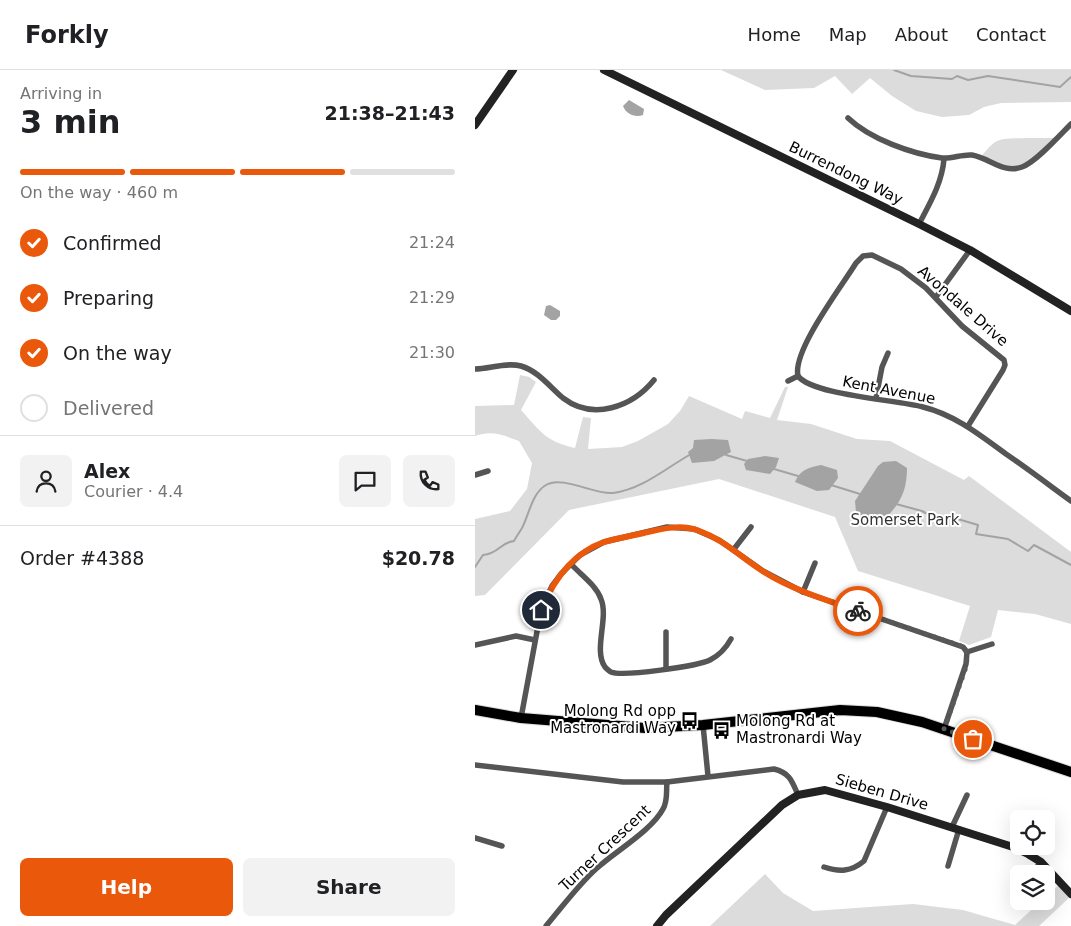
<!DOCTYPE html>
<html lang="en">
<head>
<meta charset="utf-8">
<style>
  :root { --surface:#fff; --page:#f2f2f2; --text:#202124; --muted:#757577; --line:#e0e0e0; --accent:#ea580c }
  body { margin:0; font-family:"DejaVu Sans",sans-serif; background:var(--page); color:var(--text); height:100vh; display:flex; flex-direction:column; font-size:19px; white-space:nowrap }
  * { box-sizing:border-box; margin:0 }
  p { font-size:16px; color:var(--muted) }
  .icon { flex:none; width:28px; height:28px; fill:none; stroke:currentColor; stroke-width:2; stroke-linecap:round; stroke-linejoin:round }
  .map { position:relative; flex:1; overflow:hidden }
  .side { display:flex; flex-direction:column; background:var(--surface); width:475px }
  .side>* { flex:none }
  .buttons { position:absolute; left:535px; top:740px; display:grid; gap:10px }
  .buttons a { display:grid; place-items:center; width:45px; height:45px; border-radius:8px; background:var(--surface); box-shadow:0 5px 20px #0002; font-size:25px }
  .pin { position:absolute; display:grid; place-items:center; width:42px; height:42px; color:#fff; margin:-21px; border:2px solid #fff; border-radius:50%; box-shadow:0 1px 5px #0007 }
  .courier { position:absolute; display:grid; place-items:center; width:50px; height:50px; margin:-25px; border:4px solid #ea580c; border-radius:50%; background:#fff; color:#222; box-shadow:0 1px 6px #0007 }
  .head em { font-style:normal; font-weight:600 }
  .head div { display:flex; flex-direction:column-reverse }
  .head { display:flex; align-items:center; justify-content:space-between; height:85px; padding:0 20px }
  h1 { font-size:32px; font-weight:600; line-height:38px }
  .bar { display:grid; grid-template-columns:repeat(4,1fr); gap:8px 5px; align-content:center; height:60px; padding:0 20px }
  .bar i { height:6px; border-radius:4px; background:var(--line) }
  .bar .on { background:var(--accent) }
  .bar p { grid-column:span 4 }
  .line { display:flex; align-items:center; gap:12px; padding:0 20px; border-top:1px solid var(--line) }
  .line div { flex:1 }
  .round { display:grid; place-items:center; flex:none; width:52px; height:52px; border-radius:8px; background:var(--page) }
  ol { padding:0 20px; list-style:none }
  li { display:flex; align-items:center; gap:15px; height:55px }
  li p { margin-inline-start:auto }
  li .icon { padding:5px; border-radius:50%; background:var(--accent); color:#fff; stroke-width:4 }
  li:last-child { color:var(--muted) }
  li i { width:28px; height:28px; border:2px solid var(--line); border-radius:50% }
  .button { display:flex; gap:10px; margin-top:auto; padding:10px 20px }
  .button a { flex:1; height:58px; border-radius:8px; background:var(--accent); color:#fff; font-size:20px; font-weight:600; line-height:58px; text-align:center }
  .button a+a { background:var(--page); color:var(--text) }
  header { display:flex; align-items:center; gap:30px; box-sizing:border-box; height:70px; padding:0 25px; background:var(--surface); border-bottom:1px solid var(--line) }
  header strong { font-size:24px }
  nav { display:flex; gap:28px; margin-inline-start:auto; font-size:18px }
  main { display:flex; flex:1; min-height:0 }
  .map>svg:first-child { display:block }
</style>
</head>
<body>
<header>
<strong>Forkly</strong>
<nav><a>Home</a><a>Map</a><a>About</a><a>Contact</a></nav>
</header>
<main>
<section class="side">
<div class="head"><div><h1>3 min</h1><p>Arriving in</p></div><em>21:38–21:43</em></div>
<div class="bar"><i class="on"></i><i class="on"></i><i class="on"></i><i></i><p>On the way · 460 m</p></div>
<ol>
<li><svg class="icon" aria-label="check" viewBox="0 0 24 24"><path d="M5 12l5 5 9-10"/></svg>Confirmed<p>21:24</p></li>
<li><svg class="icon" aria-label="check" viewBox="0 0 24 24"><path d="M5 12l5 5 9-10"/></svg>Preparing<p>21:29</p></li>
<li><svg class="icon" aria-label="check" viewBox="0 0 24 24"><path d="M5 12l5 5 9-10"/></svg>On the way<p>21:30</p></li>
<li><i></i>Delivered</li>
</ol>
<div class="line" style="height:90px"><a class="round"><svg class="icon" aria-label="person" viewBox="0 0 24 24"><circle cx="12" cy="8" r="4"/><path d="M4 21q1-7 8-7t8 7"/></svg></a><div><b>Alex</b><p>Courier · 4.4</p></div><a class="round"><svg class="icon" aria-label="chat" viewBox="0 0 24 24"><path d="M4 5h16v11H9l-5 4z"/></svg></a><a class="round"><svg class="icon" aria-label="phone" viewBox="0 0 24 24"><path d="M5 4h4l2 5-3 2q2 4 5 5l2-3 5 2v4C11 20 4 13 5 4z"/></svg></a></div>
<div class="line" style="height:65px"><div>Order #4388</div><b>$20.78</b></div>
<div class="button"><a>Help</a><a>Share</a></div>
</section>
<div class="map">
<svg width="596" height="856" viewBox="0 0 596 856">
  <rect width="100%" height="100%" fill="#fff"/>
  <!-- green -->
  <g fill="#dcdcdc">
    <path d="M246,0h350v32l-70,1 -17,4 -15,8 -27,2 -26,-6 -24,-15 -22,-18 -18,16 -17,-18 -21,12 -49,2z"/>
    <path d="M551,68h31l-22,21 -23,11 -31,-13c16,-21 19,-18 45,-19z"/>
    <path d="M45,305l9,2 7,5 -15,28c20,22 24,31 54,38l8,-31 8,1 -3,31 34,-2 16,-6 30,-17 12,-13 9,-15 53,23 3,-8 25,7 15,-31h3l-11,33 34,4 46,15 33,2 74,39 5,-4 102,76v72l-36,-10 -37,-4 -7,27 -22,8 -10,-4 11,-35 -112,-35 -23,-54 -116,-38 -150,31 -84,85 -10,1v-77l35,-8 17,-22 5,-26 -13,-22c-16,-6 -27,-11 -44,-5v-30l39,-1z"/>
    <path d="M290,804l18,19 30,18 100,-7 50,6 52,15 26,-24h5v-5l12,-10 11,12 -30,28h-329z"/>
  </g>
  <!-- water -->
  <g fill="#a3a3a3">
    <path d="M154,30l15,9 -1,6c-8,3 -17,-1 -20,-9z"/>
    <path d="M75,235l10,6v5l-4,4h-5l-7,-5 2,-9z"/>
    <path d="M237,369l16,1 3,12 -17,9 -22,2 -4,-11 5,-4 1,-8z"/>
    <path d="M290,386l14,2 -3,9 -6,7 -24,-4 -2,-6 4,-5z"/>
    <path d="M421,391l11,7c0,26 -9,39 -28,56l-18,-7 -5,-5 -1,-11 23,-35 5,-4z"/>
    <path d="M346,395l16,5 1,8 -9,12 -12,1 -22,-9c6,-13 13,-14 26,-17z"/>
  </g>
  <g fill="none" stroke-linecap="round" stroke-linejoin="round">
    <!-- stream -->
    <g stroke="#a3a3a3" stroke-width="2">
      <path d="M419,0l17,6 41,3 5,-3 11,4 20,-4 72,11 11,-10"/>
      <path d="M251,385l21,6"/>
      <path d="M299,399l24,7"/>
      <path d="M356,415l29,9"/>
      <path d="M421,434l26,7 13,7 16,-1 27,8 -2,9 32,5 20,12 6,-6 37,20"/>
      <path d="M0,497l8,-12c17,-2 16,-12 31,-14 2,-4 5,-8 8,-13 7,-13 10,-35 24,-43 16,-10 49,10 67,8 30,-4 53,-25 78,-39"/>
    </g>
    <defs>
      <path id="highway" d="M0,640l46,8 124,10 58,-3 137,-15 37,2 45,10 149,50"/>
    </defs>
    <!-- highway casing -->
    <use href="#highway" stroke="#dbdbdb" stroke-width="12"/>
    <!-- street -->
    <g stroke="#555" stroke-width="5.5">
      <path d="M373,48c22,21 64,36 94,40 10,1 20,-4 30,-3 18,3 31,19 50,12 14,-5 37,-31 49,-43"/>
      <path d="M444,154c11,-21 23,-41 25,-65"/>
      <path d="M461,227l34,-47"/>
      <path d="M0,299c14,0 31,-7 46,-3 17,5 29,21 42,32 30,23 69,9 91,-18"/>
      <path d="M323,306c14,19 100,24 125,31 32,8 57,28 83,47 22,15 43,31 65,47"/>
      <path d="M313,311l10,-5c-6,-25 44,-90 58,-113l7,-7 9,-1 29,14 25,19 36,38 42,34 1,5 -2,5 -35,56"/>
      <path d="M401,328l6,-31 6,-14"/>
      <path d="M0,405l13,-4"/>
      <path d="M259,479l17,-22"/>
      <path d="M96,494c10,11 25,21 30,35 8,19 -8,51 4,68 1,1 4,4 6,5 12,5 87,-6 99,-12 10,-5 16,-12 21,-21"/>
      <path d="M328,522l12,-29"/>
      <path d="M191,562v37"/>
      <path d="M0,575l41,-9 19,4"/>
      <path d="M492,582l25,-8"/>
      <path d="M46,648l20,-108 11,-24 9,-12 19,-19 24,-13 63,-15 27,2 25,11 44,31 40,21 160,55 4,5 -1,12 -22,65"/>
      <path d="M228,655l5,51"/>
      <path d="M0,695l148,17h44l107,-13c16,4 18,12 24,26"/>
      <path d="M477,757l15,-32"/>
      <path d="M0,768l27,8"/>
      <path d="M473,796l11,-37"/>
      <path d="M349,797c15,5 27,5 40,-6l23,-54"/>
      <path d="M556,804l10,-12"/>
      <path d="M542,820l2,-2"/>
      <path d="M71,856c17,-20 32,-41 51,-58 19,-17 55,-38 66,-59 5,-8 3,-18 4,-27"/>
    </g>
    <!-- secondary -->
    <g stroke="#222" stroke-width="8">
      <path d="M129,0l315,154 51,26 101,61"/>
      <path d="M0,55l38,-55"/>
      <path d="M182,856l9,-11 116,-110 16,-10 27,-5 62,17 126,40 15,7 13,8 30,32"/>
    </g>
    <!-- highway -->
    <use href="#highway" stroke="#000" stroke-width="10"/>
  </g>
  <g fill="none" stroke-linecap="round" stroke-linejoin="round">
    <!-- done -->
    <path stroke="#595959" stroke-width="5" stroke-dasharray="0 9" d="M383,541l103,35 5,4 1,14 -23,65 29,10"/>
    <!-- route -->
    <path stroke="#ea580c" stroke-width="6" d="M66,540c12,-29 32,-57 63,-68 13,-4 27,-6 40,-9 17,-4 36,-9 53,-3 28,10 43,27 67,42 29,18 62,28 94,39"/>
  </g>
  <!-- icons -->
  <defs>
    <symbol id="bus-bare" viewBox="-9 -9 18 18"><path d="M-5-6H5V4H4V6H2V4H-2V6H-4V4H-5ZM-3.5-4V0h7V-4ZM-3.5 1.2v1.5H-2V1.2ZM2 1.2v1.5H3.5V1.2Z" fill="#000" stroke="#fff" stroke-width="2.5" paint-order="stroke"/></symbol>
  </defs>
  <g fill-rule="evenodd">
    <use href="#bus-bare" x="202" y="638" width="25" height="25"/>
    <use href="#bus-bare" x="234" y="648" width="25" height="25"/>
  </g>
  <g text-anchor="middle" stroke-width="4" stroke-linejoin="round" paint-order="stroke">
    <!-- street labels -->
    <g font-size="15" fill="#000" stroke="#fff">
      <text transform="translate(371 103) rotate(26)" y="5">Burrendong Way</text>
      <text transform="translate(488 236) rotate(41)" y="5">Avondale Drive</text>
      <text transform="translate(414 320) rotate(11)" y="5">Kent Avenue</text>
      <text transform="translate(407 722) rotate(16)" y="5">Sieben Drive</text>
      <text transform="translate(130 778) rotate(-43)" y="5">Turner Crescent</text>
    </g>
    <!-- park labels -->
    <g font-size="15" fill="#333" stroke="#fff">
      <text x="430" y="455">Somerset Park</text>
    </g>
    <!-- poi labels -->
    <g font-size="15" fill="#000" stroke="#fff" text-anchor="end">
      <text x="201" y="646">Molong Rd opp<tspan x="201" dy="17">Mastronardi Way</tspan></text>
      <text x="261" y="656" text-anchor="start">Molong Rd at<tspan x="261" dy="17">Mastronardi Way</tspan></text>
    </g>
  </g>
</svg>
<div class="buttons">
<a><svg class="icon" aria-label="locate" viewBox="0 0 24 24"><circle cx="12" cy="12" r="6"/><path d="M12 2v4M12 18v4M2 12h4M18 12h4"/></svg></a>
<a><svg class="icon" aria-label="layers" viewBox="0 0 24 24"><path d="M12 4l9 5-9 5-9-5zM3 14l9 5 9-5"/></svg></a>
</div>
<div class="pin" style="left:498px;top:669px;background:#ea580c"><svg class="icon" aria-label="bag" viewBox="0 0 24 24"><path d="M5 8h14l-1 12H6zM9 8a3 3 0 0 1 6 0"/></svg></div>
<div class="pin" style="left:66px;top:540px;background:#1f2937"><svg class="icon" aria-label="home" viewBox="0 0 24 24"><path d="M3 11l9-7 9 7M6 9v11h12V9"/></svg></div>
<div class="courier" style="left:383px;top:541px"><svg class="icon" aria-label="bike" viewBox="0 0 24 24"><circle cx="6" cy="16" r="4"/><circle cx="18" cy="16" r="4"/><path d="M6 16l4-8h5l3 8M10 8l3 8H6M13 5h3"/></svg></div>
</div>
</main>
</body>
</html>
